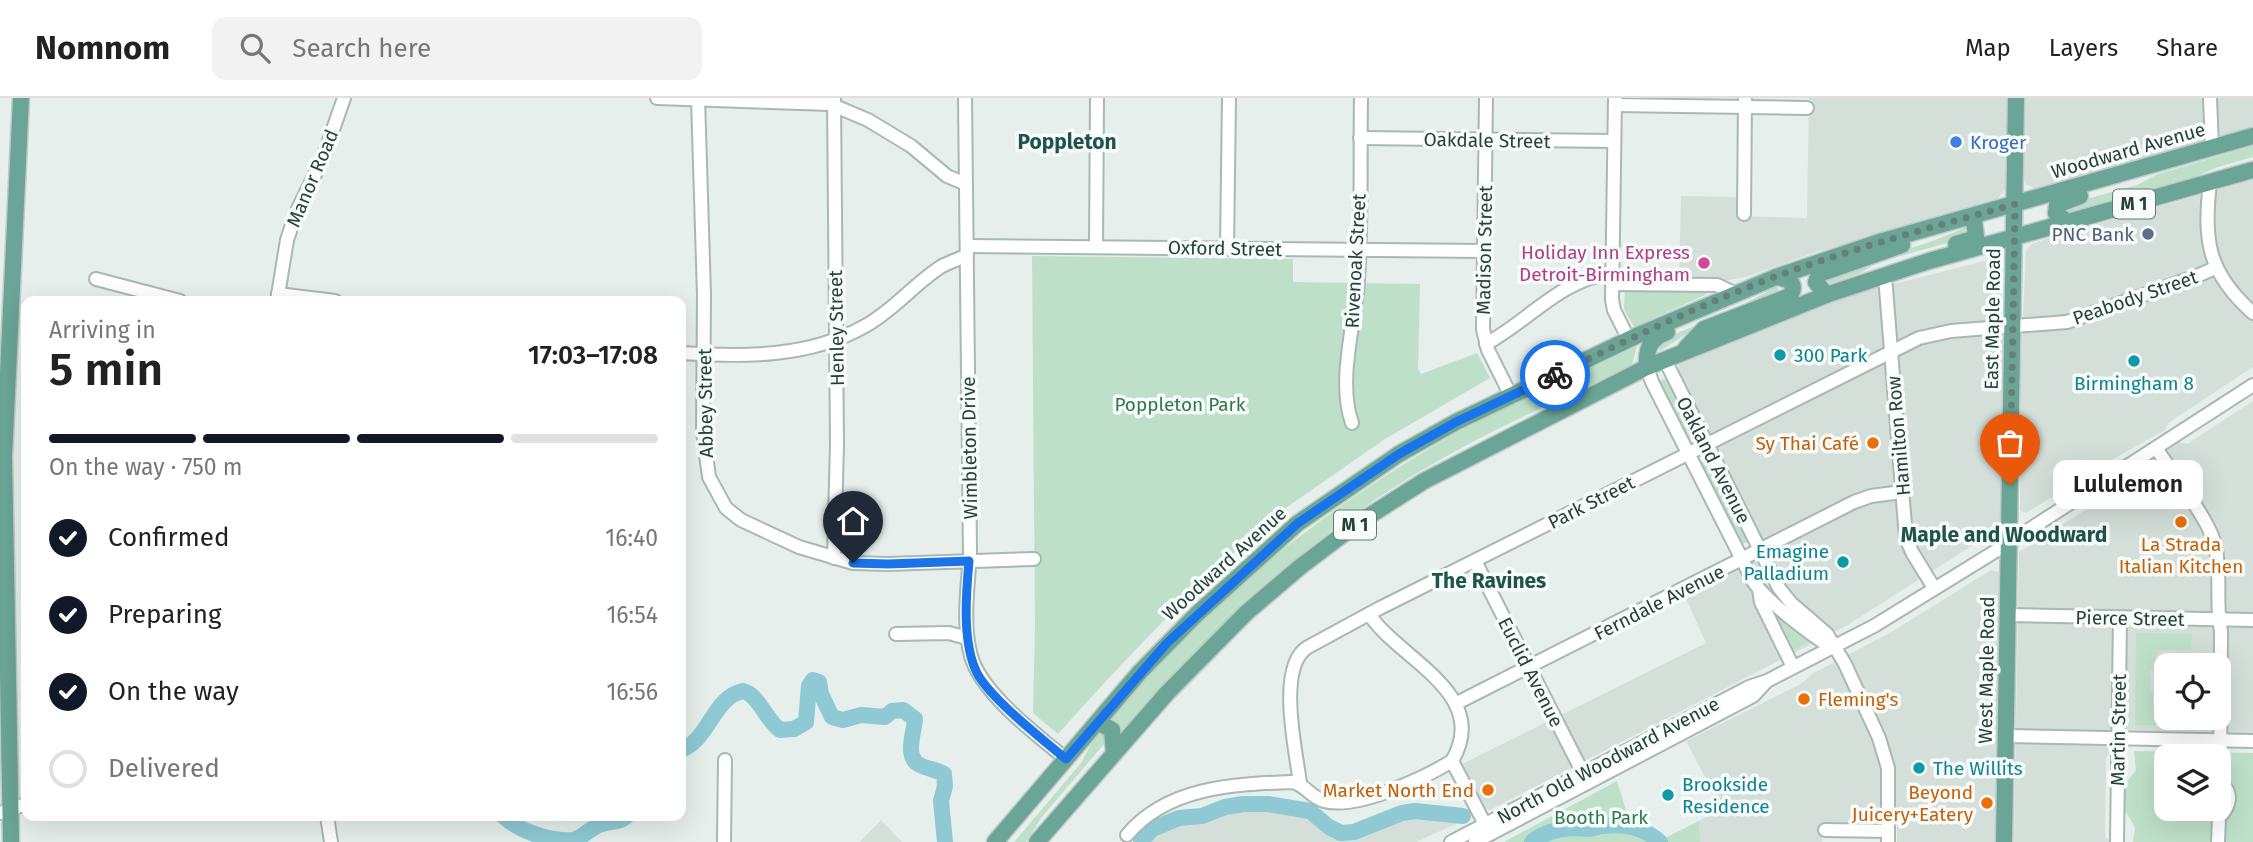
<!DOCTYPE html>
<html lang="en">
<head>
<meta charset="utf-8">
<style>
  :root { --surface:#fff; --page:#f2f2f2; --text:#222; --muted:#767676; --line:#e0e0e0; --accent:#111827 }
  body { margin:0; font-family:"Fira Sans",sans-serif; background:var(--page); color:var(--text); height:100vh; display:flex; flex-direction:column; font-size:26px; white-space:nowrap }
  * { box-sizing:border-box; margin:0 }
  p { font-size:23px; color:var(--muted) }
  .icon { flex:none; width:38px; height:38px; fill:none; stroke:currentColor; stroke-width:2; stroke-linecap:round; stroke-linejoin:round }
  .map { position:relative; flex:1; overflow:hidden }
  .side { position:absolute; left:21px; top:198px; width:665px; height:525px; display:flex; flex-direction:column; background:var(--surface); border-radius:14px; box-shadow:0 7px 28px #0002 }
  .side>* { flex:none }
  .tools { position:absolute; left:2154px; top:555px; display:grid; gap:14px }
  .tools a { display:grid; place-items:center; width:77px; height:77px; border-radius:14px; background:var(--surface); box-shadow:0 7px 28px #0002; font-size:35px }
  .pin { position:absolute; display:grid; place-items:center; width:60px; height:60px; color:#fff; margin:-72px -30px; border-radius:50% 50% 50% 0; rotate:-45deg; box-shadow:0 0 7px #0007 }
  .pin .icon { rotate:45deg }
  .courier { position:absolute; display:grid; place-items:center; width:70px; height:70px; margin:-35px; border:5px solid #1a73e8; border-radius:50%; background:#fff; color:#222; box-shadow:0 2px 9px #0007 }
  .bubble { position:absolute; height:49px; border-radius:14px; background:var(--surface); box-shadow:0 7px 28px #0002; font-size:23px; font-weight:600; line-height:49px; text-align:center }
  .head em { font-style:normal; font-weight:600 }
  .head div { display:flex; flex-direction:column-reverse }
  .head { display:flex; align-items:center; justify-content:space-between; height:119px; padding:0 28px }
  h1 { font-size:46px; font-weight:600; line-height:52px }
  .bar { display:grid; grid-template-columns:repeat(4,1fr); gap:10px 7px; align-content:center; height:84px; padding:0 28px }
  .bar i { height:9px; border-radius:5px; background:var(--line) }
  .bar .current { background:var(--accent) }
  .bar p { grid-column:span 4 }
  ol { padding:0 28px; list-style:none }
  li { display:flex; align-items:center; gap:21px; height:77px }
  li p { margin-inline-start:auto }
  li .icon { padding:7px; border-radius:50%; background:var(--accent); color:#fff; stroke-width:4 }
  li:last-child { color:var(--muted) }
  li i { width:38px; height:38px; border:4px solid var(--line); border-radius:50% }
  header { display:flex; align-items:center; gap:42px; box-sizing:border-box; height:98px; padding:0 35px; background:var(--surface); border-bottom:2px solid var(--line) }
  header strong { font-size:33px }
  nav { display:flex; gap:38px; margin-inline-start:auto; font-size:24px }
  .search { width:490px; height:63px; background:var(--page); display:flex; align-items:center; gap:18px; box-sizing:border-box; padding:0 24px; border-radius:14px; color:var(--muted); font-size:26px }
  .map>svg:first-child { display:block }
</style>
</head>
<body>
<header>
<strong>Nomnom</strong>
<div class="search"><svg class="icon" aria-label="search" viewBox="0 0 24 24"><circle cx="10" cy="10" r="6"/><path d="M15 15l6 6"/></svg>Search here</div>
<nav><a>Map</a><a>Layers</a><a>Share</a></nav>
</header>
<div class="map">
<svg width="2253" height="744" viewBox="0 0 2253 744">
  <rect width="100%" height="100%" fill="#e6efeb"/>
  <!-- built -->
  <g fill="#d4dfda" fill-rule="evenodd">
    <path d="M1809,0h198l-2,92 -8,9 -187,55 -64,23 -22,4 -45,-1 2,-84 58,1v19l68,2z"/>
    <path d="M2025,0h228v29l-219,61 -8,-4 -3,-8z"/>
    <path d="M2253,82v187l-85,56 -3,7 -68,38 2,5 -8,5 -3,-3 -62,38 -4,-1 -2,-2 1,-145 5,-115 6,-6 17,-6z"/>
    <path d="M1997,160l6,4 -3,50 3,34 -3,176 -3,8 -151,96 -356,184 -5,-2 -16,-27 -7,-17 244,-121 -22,-49 48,-24 37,-15 -90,-179v-13l94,-40 89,-31z"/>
    <path d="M2253,303v332l-141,-3v21l-6,7 -1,79 6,5h-97l5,-290 123,-78 3,-10 29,-19 4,-3 9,2zM2166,567h53v53h-53z"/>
    <path d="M1991,472l7,2 2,5 -5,265h-98v-17l-48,-1 -26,2 -1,16h-122l-1,-21 23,-12 -36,-68 115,-57 11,-10 81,-43z"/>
    <path d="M1243,706h25l42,7 19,16 12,6h7l67,-22 45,11 -44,20h-275l11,-13 27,-11 22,-2 24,-9z"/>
    <path d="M881,722l21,22h-42z"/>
  </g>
  <!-- green -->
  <g fill="#bfe0c8" fill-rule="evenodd">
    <path d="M2253,48v11l-35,10 -28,12 -124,36 -1,-10 72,-20 21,-11z"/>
    <path d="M1965,130l1,10 -88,24 -17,11 -32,11 -3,-9 101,-32z"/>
    <path d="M1032,158l261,3v23l127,2 -2,85 3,5 56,-21 13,25 -105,61 -121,84 1,2c-74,65 -141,135 -207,209l-25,-21 2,-88z"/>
    <path d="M1777,188l3,10 -89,35 -31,20 -4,-9 81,-34z"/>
    <path d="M1625,192l83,1 -3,4 -71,32 -10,-18z"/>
    <path d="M1637,248l-5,19c-66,32 -133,61 -196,97 -122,69 -224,165 -314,270l-12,-11c88,-111 201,-202 322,-274 65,-39 137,-68 205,-101z"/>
    <path d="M1667,280l29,57 -9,4 -29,-58z"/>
    <path d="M1708,361l41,82 -9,4 -38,-78v-5z"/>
    <path d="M1772,514l36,30 -19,10z"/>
    <path d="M2136,535l56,1 -1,16h-34l-3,20 -4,1v20l3,1v15l2,1v5h11v5h22v8l-53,-1z"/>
    <path d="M1102,635l4,2 -1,8 -64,75 -15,24h-12l67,-79 14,-26z"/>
    <path d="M2134,653l119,2v89h-120l2,-15 -10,-16v-27l11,-14zM2166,658h53v52h-53z"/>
    <path d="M1617,683l13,42 8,1 23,16 38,-19 1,21h-196z"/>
  </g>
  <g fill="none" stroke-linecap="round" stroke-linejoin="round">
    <!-- river -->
    <g stroke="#8ec9d4" stroke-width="16">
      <path d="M681,652c29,-11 32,-53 62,-59 15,3 23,29 37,39l14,-1 12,-7 3,-36 4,-6 6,2 2,12 11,23 11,3 18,-5 24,2 7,-6 11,-1 12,9c-1,15 -12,40 7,47 7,3 15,4 22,8l1,12 -4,15 4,41"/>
      <path d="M503,718c16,15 47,26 70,24 11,-3 18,-13 29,-16 10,-3 17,-1 25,-8"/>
      <path d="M1141,744l11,-13 27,-11 23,-2 23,-9 18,-3h25l42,7 19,16 12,6 13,-1 48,-19 13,-2 48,5"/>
      <path d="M1532,744c16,-13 37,-15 56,-13 6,0 11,-3 16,-3 20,-3 41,2 56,16"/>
    </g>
    <defs>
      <g id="minor">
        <path d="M657,0l173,6 38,16 43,26 36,30 19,8"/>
        <path d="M698,0l6,197 -1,137 6,45 17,31 15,12 58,27 54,16 35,1 146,-5"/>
        <path d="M834,0l3,346 -3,114"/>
        <path d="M965,0l5,455c-2,33 -8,71 1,103 10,37 65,78 95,103"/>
        <path d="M1486,0l-3,231 5,21 23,46"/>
        <path d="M1615,0l-3,202 2,10 15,30"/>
        <path d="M2210,0l2,49"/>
        <path d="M1615,7l192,3"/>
        <path d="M1360,40l254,3"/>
        <path d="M2210,85c-7,58 -2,90 43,130"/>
        <path d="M1744,116l1,-116"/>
        <path d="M967,148l517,5"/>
        <path d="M1096,149l1,-149"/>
        <path d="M1227,150l2,-150"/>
        <path d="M1885,178l21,262 6,14 22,36"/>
        <path d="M96,181l84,22"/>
        <path d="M1612,186l105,1 17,8"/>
        <path d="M278,196l57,7"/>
        <path d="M277,203l10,-61 9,-27 27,-55 21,-60"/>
        <path d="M1486,246c44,-24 72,-63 127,-72"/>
        <path d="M681,255c62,4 128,5 184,-27 29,-16 50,-43 77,-60 8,-4 17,-7 25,-11"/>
        <path d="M1665,262l114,228 12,15 36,31 18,30 34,74 9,30v74"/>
        <path d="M1647,269l5,15 101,199c14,21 57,53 79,67"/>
        <path d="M1352,325c-15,-43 3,-98 6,-143 4,-60 2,-122 3,-182"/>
        <path d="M2156,350c15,23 54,73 59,97 7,28 0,58 6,86l-1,152c14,9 10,24 -1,34l-1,25"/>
        <path d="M1475,463l111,218"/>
        <path d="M1759,491l2,13 32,65"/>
        <path d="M2008,517l245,5"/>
        <path d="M896,536l53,-1 18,5"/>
        <path d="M1457,605l397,-201 17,-6 31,-4"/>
        <path d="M2006,638l247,5"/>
        <path d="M1452,663l37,71"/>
        <path d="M1300,685c-4,-32 -24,-117 8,-136l70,-38 541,-271 32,-7 116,-9 130,-46 18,-8"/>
        <path d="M0,715l26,-9"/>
        <path d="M327,718l4,26"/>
        <path d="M1825,732l63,1"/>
        <path d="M1127,737c40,-48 106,-51 165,-53 13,2 18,15 32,19 33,9 100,-23 128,-40 40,-68 -53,-101 -83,-147"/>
        <path d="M724,744l1,-82"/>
        <path d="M1451,744l298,-155 18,-6 107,-55 125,-77 254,-164"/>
        <path d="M1475,744l278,-146 12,-13"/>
        <path d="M2117,744l3,-224"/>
      </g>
      <g id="major">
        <path d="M2068,125l-12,-10 1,-8 23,-9"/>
        <path d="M1956,146l17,-5 3,-3 -2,-15 -6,-4"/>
        <path d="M1826,197l-10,-13 3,-8 83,-29"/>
        <path d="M1686,250l18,-19 86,-33c8,-14 -3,-17 -14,-19"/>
        <path d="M1647,269c-1,-18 2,-28 20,-35"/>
        <path d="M1098,624l14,8 2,23"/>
        <path d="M11,744l-7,-385 17,-359"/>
        <path d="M995,744l145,-170 57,-58 101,-91 101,-69 57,-32 180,-86 140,-59 100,-34 377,-107"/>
        <path d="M1037,744l130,-149 79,-80 54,-46 58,-44 66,-42 223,-114 179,-72 103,-34 324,-91"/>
        <path d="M2004,744l12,-744"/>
      </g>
    </defs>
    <!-- minor casing -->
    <use href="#minor" stroke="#a8b8b2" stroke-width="16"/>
    <!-- major casing -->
    <use href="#major" stroke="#c2cac8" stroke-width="19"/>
    <!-- minor -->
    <use href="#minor" stroke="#fff" stroke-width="12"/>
    <!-- major -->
    <use href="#major" stroke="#6aa596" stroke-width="16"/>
  </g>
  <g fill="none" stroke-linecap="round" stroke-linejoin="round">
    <!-- done -->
    <path stroke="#687f78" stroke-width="7" stroke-dasharray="0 12.6" d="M1555,277c70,-34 141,-68 214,-96 81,-30 164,-52 246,-75l-5,281"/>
    <!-- route -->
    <path stroke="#1a73e8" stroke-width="9" d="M853,465l35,1 81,-3c-3,33 -7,82 8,112 13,25 65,66 89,86l101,-116 131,-120 101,-69 57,-32 99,-47"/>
  </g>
  <!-- markers -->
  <circle fill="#3f7fe0" stroke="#f7fbf9" stroke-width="2.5" cx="1956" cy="44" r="7"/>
  <circle fill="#5c6f8a" stroke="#f7fbf9" stroke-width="2.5" cx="2148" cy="136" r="7"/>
  <circle fill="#d1479c" stroke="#f7fbf9" stroke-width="2.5" cx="1704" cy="165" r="7"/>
  <g fill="#0f9aa8" stroke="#f7fbf9" stroke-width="2.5">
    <circle cx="1780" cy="257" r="7"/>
    <circle cx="2134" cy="263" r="7"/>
    <circle cx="1843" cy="464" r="7"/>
    <circle cx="1919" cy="670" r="7"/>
    <circle cx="1668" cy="697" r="7"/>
  </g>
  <g fill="#e8710a" stroke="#f7fbf9" stroke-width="2.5">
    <circle cx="1873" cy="345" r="7"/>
    <circle cx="2181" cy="424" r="7"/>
    <circle cx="1804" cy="601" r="7"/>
    <circle cx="1488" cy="692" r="7"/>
    <circle cx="1987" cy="705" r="7"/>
  </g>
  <g text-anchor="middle" stroke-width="7" stroke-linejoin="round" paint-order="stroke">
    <!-- shield labels -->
    <g fill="#f7fbf9" stroke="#637a73" stroke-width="2">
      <rect x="2113" y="91.5" width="42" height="29" rx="5"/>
      <rect x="1334" y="412.5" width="42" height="29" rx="5"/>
    </g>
    <g font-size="18" font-weight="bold" fill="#24423a">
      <text x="2134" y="112">M 1</text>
      <text x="1355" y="433">M 1</text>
    </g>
    <!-- street labels -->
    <g font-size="19" fill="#24423a" stroke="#f7fbf9">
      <text transform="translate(1487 42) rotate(1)" y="7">Oakdale Street</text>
      <text transform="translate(2128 52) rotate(-16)" y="7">Woodward Avenue</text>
      <text transform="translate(312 80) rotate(-67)" y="7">Manor Road</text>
      <text transform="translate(1225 150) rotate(1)" y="7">Oxford Street</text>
      <text transform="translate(1484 152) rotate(-89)" y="7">Madison Street</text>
      <text transform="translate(1355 163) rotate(-87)" y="7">Rivenoak Street</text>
      <text transform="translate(2135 199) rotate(-19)" y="7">Peabody Street</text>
      <text transform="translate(1992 221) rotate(-89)" y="7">East Maple Road</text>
      <text transform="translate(836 230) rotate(-91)" y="7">Henley Street</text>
      <text transform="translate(705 305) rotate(-91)" y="7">Abbey Street</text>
      <text transform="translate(1898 338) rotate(-95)" y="7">Hamilton Row</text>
      <text transform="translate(969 350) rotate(-91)" y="7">Wimbleton Drive</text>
      <text transform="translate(1714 362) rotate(63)" y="7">Oakland Avenue</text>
      <text transform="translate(1591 404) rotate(-27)" y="7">Park Street</text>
      <text transform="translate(1224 465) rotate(-42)" y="7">Woodward Avenue</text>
      <text transform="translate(1659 504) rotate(-27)" y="7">Ferndale Avenue</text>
      <text transform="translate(2130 520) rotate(1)" y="7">Pierce Street</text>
      <text transform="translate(1986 572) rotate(-89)" y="7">West Maple Road</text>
      <text transform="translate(1531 574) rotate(63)" y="7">Euclid Avenue</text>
      <text transform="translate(2118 632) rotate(-89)" y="7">Martin Street</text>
      <text transform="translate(1608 662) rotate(-28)" y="7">North Old Woodward Avenue</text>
    </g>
    <!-- shop labels -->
    <g font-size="19" fill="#366cbe" stroke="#f7fbf9" text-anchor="start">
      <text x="1970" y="51">Kroger</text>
    </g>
    <!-- service labels -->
    <g font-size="19" fill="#4e5e75" stroke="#f7fbf9" text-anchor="end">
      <text x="2134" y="143">PNC Bank</text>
    </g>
    <!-- hotel labels -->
    <g font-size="19" fill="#b23c85" stroke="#f7fbf9" text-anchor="end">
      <text x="1690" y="161">Holiday Inn Express<tspan x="1690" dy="22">Detroit-Birmingham</tspan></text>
    </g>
    <!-- culture labels -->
    <g font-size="19" fill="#0d838f" stroke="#f7fbf9" text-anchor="start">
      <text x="1794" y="264">300 Park</text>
      <text x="2134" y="292" text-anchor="middle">Birmingham 8</text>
      <text x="1829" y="460" text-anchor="end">Emagine<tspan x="1829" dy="22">Palladium</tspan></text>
      <text x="1933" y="677">The Willits</text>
      <text x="1682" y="693">Brookside<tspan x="1682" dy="22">Residence</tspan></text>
    </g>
    <!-- park labels -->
    <g font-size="19" fill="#2d7a4b" stroke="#f7fbf9">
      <text x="1180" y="313">Poppleton Park</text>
      <text x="1601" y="726">Booth Park</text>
    </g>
    <!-- food labels -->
    <g font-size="19" fill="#c56008" stroke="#f7fbf9" text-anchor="end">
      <text x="1859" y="352">Sy Thai Café</text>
      <text x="2181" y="453" text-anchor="middle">La Strada<tspan x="2181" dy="22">Italian Kitchen</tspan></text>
      <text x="1818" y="608" text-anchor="start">Fleming's</text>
      <text x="1474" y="699">Market North End</text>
      <text x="1973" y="701">Beyond<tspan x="1973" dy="22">Juicery+Eatery</tspan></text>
    </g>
    <!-- neighbourhood labels -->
    <g font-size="21" font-weight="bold" fill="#1f5548" stroke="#f7fbf9">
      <text x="1067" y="51">Poppleton</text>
      <text x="2004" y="444">Maple and Woodward</text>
      <text x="1489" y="490">The Ravines</text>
    </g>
  </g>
</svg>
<div class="tools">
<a><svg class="icon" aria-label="locate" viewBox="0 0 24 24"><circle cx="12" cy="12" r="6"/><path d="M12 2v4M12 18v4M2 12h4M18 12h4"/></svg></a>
<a><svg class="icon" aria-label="layers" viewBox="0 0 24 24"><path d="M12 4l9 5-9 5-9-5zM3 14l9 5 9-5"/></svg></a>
</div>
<div class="pin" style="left:2010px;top:387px;background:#ea580c"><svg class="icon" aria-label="bag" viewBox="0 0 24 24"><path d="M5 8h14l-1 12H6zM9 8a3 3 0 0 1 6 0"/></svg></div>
<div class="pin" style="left:853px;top:465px;background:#1f2937"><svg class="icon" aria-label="home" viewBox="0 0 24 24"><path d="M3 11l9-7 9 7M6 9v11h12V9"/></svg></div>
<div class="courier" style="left:1555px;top:277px"><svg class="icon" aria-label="bike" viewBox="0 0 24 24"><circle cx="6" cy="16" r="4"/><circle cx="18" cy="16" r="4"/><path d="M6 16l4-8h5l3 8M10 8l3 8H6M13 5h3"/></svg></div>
<div class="bubble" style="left:2053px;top:362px;width:150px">Lululemon</div>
<section class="side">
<div class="head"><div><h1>5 min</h1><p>Arriving in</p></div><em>17:03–17:08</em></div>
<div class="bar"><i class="current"></i><i class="current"></i><i class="current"></i><i></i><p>On the way · 750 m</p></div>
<ol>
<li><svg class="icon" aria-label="check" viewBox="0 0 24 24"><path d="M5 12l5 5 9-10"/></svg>Confirmed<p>16:40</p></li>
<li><svg class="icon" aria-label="check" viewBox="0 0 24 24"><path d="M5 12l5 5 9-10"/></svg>Preparing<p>16:54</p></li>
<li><svg class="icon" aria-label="check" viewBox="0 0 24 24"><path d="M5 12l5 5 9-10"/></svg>On the way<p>16:56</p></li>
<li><i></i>Delivered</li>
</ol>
</section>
</div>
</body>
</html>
